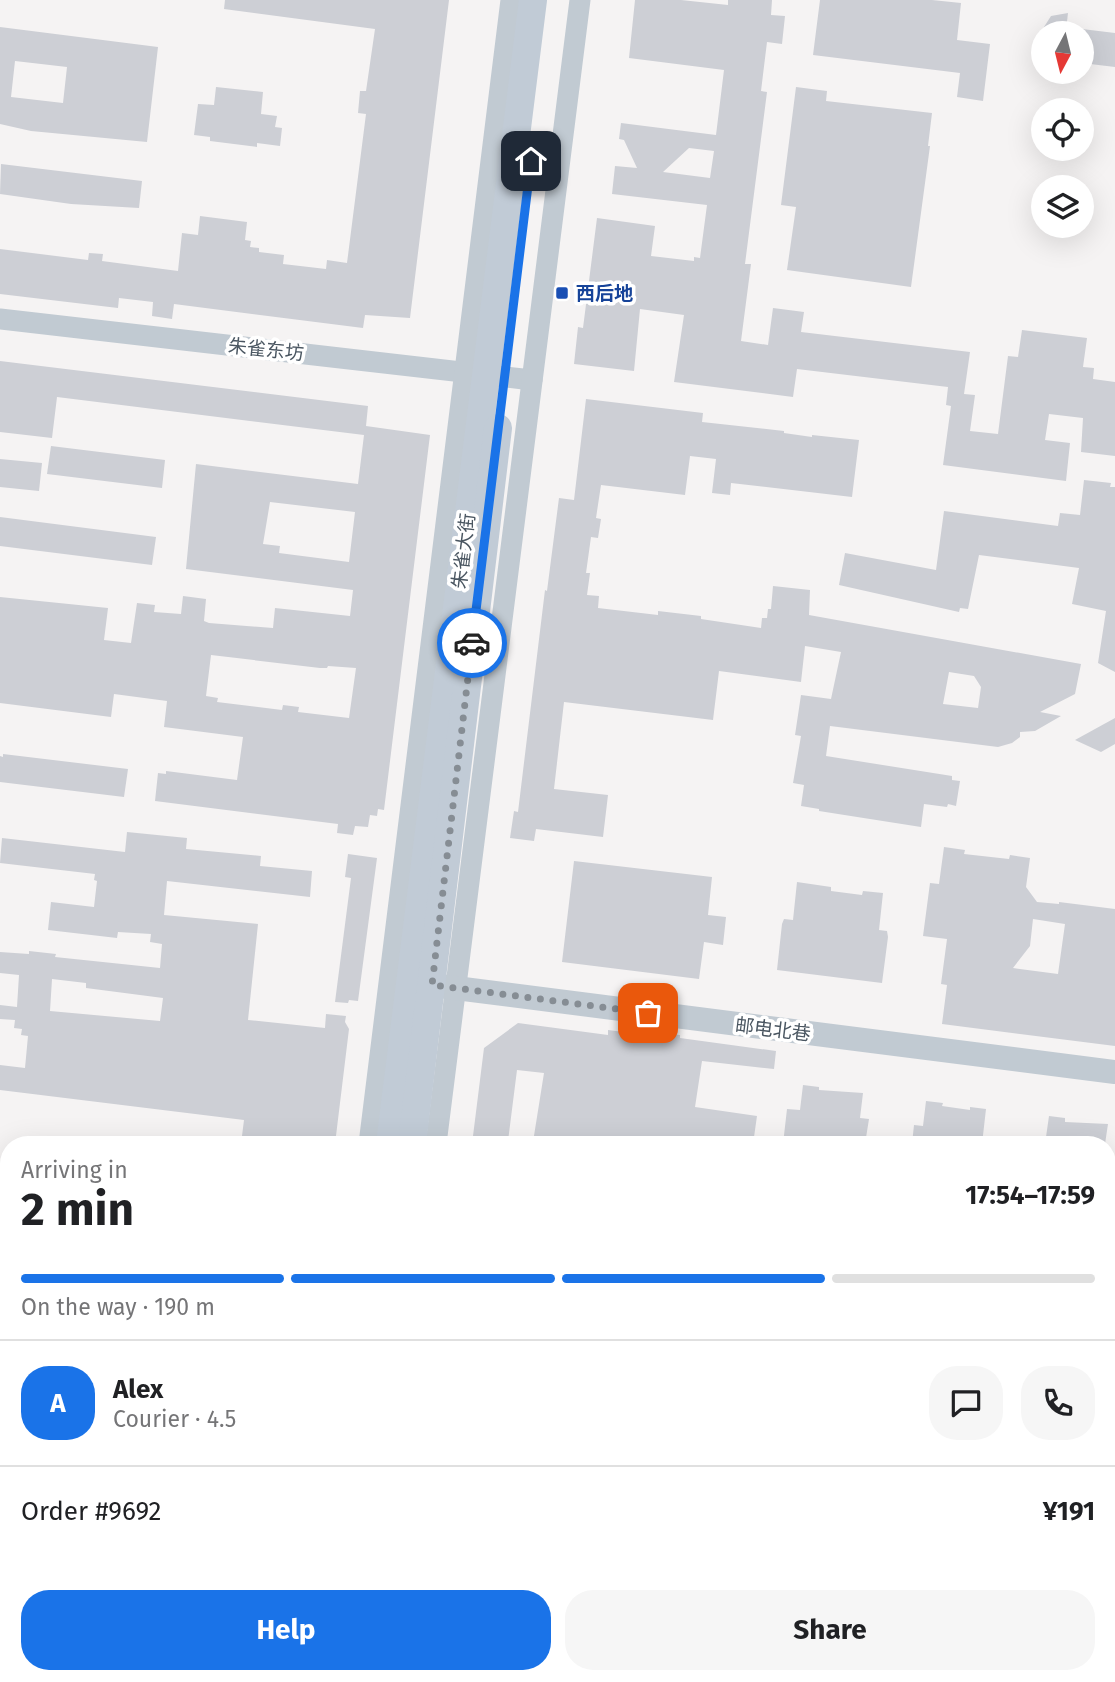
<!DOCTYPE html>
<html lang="en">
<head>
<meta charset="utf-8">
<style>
  :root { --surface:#fff; --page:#f6f6f6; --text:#202124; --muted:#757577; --line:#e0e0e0; --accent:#1a73e8 }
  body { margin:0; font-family:"Fira Sans","Noto Sans SC",sans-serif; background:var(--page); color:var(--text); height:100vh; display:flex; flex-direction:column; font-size:26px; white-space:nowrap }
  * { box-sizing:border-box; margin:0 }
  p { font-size:23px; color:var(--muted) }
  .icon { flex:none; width:38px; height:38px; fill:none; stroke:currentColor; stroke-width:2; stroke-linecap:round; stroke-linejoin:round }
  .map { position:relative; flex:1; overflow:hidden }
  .drawer { position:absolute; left:0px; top:1136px; width:1116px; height:548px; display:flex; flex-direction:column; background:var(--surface); border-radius:28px 28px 0 0; box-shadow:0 7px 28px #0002 }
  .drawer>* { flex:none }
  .needle { width:46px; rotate:187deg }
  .tools { position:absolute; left:1031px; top:21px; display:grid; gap:14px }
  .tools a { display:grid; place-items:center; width:63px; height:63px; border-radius:50%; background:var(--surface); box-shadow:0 7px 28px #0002; font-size:35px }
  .pin { position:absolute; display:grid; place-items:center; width:60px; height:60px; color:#fff; margin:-30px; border-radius:14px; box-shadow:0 4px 10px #0006 }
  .courier { position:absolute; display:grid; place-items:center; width:70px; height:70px; margin:-35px; border:5px solid #1a73e8; border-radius:50%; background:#fff; color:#222; box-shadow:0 2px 9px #0007 }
  .head em { font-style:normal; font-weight:700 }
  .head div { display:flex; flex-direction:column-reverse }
  .head { display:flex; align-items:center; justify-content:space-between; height:119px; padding:0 21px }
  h1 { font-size:46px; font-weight:700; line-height:52px }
  .bar { display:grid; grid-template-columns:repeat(4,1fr); gap:10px 7px; align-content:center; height:84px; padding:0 21px }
  .bar i { height:9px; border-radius:5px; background:var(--line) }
  .bar .active { background:var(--accent) }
  .bar p { grid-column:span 4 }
  .line { display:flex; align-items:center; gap:18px; padding:0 21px; border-top:2px solid var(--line) }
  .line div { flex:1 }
  .round { display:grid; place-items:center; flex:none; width:74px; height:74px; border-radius:28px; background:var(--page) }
  .primary-button { display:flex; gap:14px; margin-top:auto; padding:14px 21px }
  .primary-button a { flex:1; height:80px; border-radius:28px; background:var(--accent); color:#fff; font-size:28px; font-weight:700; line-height:80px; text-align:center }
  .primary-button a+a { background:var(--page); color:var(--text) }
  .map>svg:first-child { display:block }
</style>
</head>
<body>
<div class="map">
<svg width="1115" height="1682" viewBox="0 0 1115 1682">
  <rect width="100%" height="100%" fill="#f5f3f3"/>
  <!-- building -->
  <g fill="#cdcfd5" fill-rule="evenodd">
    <path d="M225,0h224l-39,318 -45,-3 -2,13 -189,-24 -2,15 -20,-3 1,-14 -34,-4 -1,10 -118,-14v-45l88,11 1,-7 14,1 -1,7 76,10 4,-38 16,2 2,-19 47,6 -2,18 6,1 -1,6 9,1v4l25,3 -1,9 43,5 1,-9 20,3 19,-149 -8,-1 2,-22h6l9,-62 -151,-20z"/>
    <path d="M635,0h46l47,5v-5h44l-1,15 14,1 -3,28 -15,-2 -6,49 6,1 -22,172h6l-10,77 27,4 5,-37 31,4 -3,20 169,20 -6,42 11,1 -5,36 28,3 10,-78 10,1 4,-27 65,8 -4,29 11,1 -1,11 22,3v74l-34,-4 2,-34 -34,-4 -4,26 25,3 -4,38 -123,-16 8,-59 -5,-1 2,-18 -151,-18 -4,28 -119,-15 10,-67 -44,-6 -6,62 -60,-7 4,-37 5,1 14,-110 58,8 -4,30 43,5v-4l6,1 7,-53 -95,-11 3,-28 22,2 -13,-28 -5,-1 2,-16 95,12 8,-65 -95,-12zM689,148l25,3 -4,27 -47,-6z"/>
    <path d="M820,0h112l29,3 -4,37 33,4 -7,57 -26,-4 3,-24 -147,-18z"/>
    <path d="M1068,13l-2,17 -22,-3 7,-11z"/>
    <path d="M0,27l158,20 -11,95 -116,-11 -31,-7zM15,61l52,6 -4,36 -52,-6z"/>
    <path d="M1082,29l33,4v34l-33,-4z"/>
    <path d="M216,87l47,5 -2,22 16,2 -2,11 7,1 -2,18 -23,-3v4l-47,-6v-4l-16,-2 4,-31 16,1z"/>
    <path d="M796,87l31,4 -1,10 106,12 -4,33h2l-19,141 -124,-17 9,-63 -15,-2z"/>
    <path d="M1,164l141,17 -3,27 -68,-4 -71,-10z"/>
    <path d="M0,361l368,45 -2,20 64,9 -46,375 -6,-1 -1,7 -7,-1 -2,12 -13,-1 -2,9 -16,-2 1,-9 -183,-23 3,-28 8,1v-3l71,9 6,-43 -79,-10 3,-26 -53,-7 -3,23 -111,-14v-106l108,11 -4,32 27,3 6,-40 18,2 -1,7 27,2 2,-18 23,3 -2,22 5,2 64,5 2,-20 75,8 3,-26 -167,-21 10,-105 162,20 6,-49 -307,-38 -5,41 -52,-6zM270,502l85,10 -6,50 -70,-9 1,-7 -17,-2zM211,655l109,13h7l1,-2 28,2 -7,50 -51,-6 1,-5 -16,-2 -1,5 -65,-8 1,-4 -12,-2z"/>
    <path d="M586,399l117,14 -1,9 82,9v2l28,4v-2l47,5 -7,57 -121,-14 -1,12 -18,-2 4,-34 -26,-3 -5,39 -84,-10 -5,33 5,1 -3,19 -7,-1 -5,36h4l-3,22 12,1 -1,12 60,7v-4l43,5v3l60,9 1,-10h5l1,-9h3l2,-23 37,4 -1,25 272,49 -6,30 -35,18 21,4 -26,15 -15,1v5l-8,6 -14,4 -168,-21 -4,30 126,20v4l8,1 -4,25 -8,-2 -1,3 -23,-3 -3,23 -102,-16v-2l-18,-3 3,-21 -11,-2 8,-47 -6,-1 6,-40 30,4 10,-47 -36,-6 -4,36 -82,-11 -6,49 -149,-18 -10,87 54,6 -5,42 -67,-8 -2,12 -24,-3 4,-27 4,1 27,-222 2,1 12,-93 15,2zM949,672l25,4 7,11 -3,21 -35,-4z"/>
    <path d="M51,446l114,14 -3,28 -115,-14z"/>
    <path d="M0,459l42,4 -3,28 -39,-4z"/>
    <path d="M1084,480l27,3 -1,4h5v185l-17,-9 8,-52 -34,-7 7,-36 -100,-13 -11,54 -8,-1 -1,4 -120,-27 6,-32 91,17 8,-59 114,15 2,-13 20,2z"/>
    <path d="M0,517l156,20 -4,28 -152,-19z"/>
    <path d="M1115,718v26l-14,8 -26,-12z"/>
    <path d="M3,754l125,15 -4,28 -124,-15v-26l3,1z"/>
    <path d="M127,832l60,6 -1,11 75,7 -1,10 52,5 -2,26 -143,-16 -3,34 94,9 -10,96 77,8 1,-14 20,2 -1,6 4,7 -14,115h-94l3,-24 -244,-30v-25l25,3 3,-32 -7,-1 1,-6 -8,-1 1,-8 -15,-1v-14l17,2 2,-32 -19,-2v-21l29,2v-3l27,3 -1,3 105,11 2,-24 -12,-2 1,-8 -33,-2 -1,6 -69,-8 3,-28 43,5 3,-26 -3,-1 1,-6 -95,-11 2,-25 123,14zM52,979l34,4v5l77,10 -3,23 -110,-10z"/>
    <path d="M944,847l21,3 -1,4 45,5 1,-4 20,3 -4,29 11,15 22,2v-2l56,7v137l-173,-22 5,-39 -6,-1 6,-45 -24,-3 7,-53 9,1zM1033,919l32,5 -7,50 -45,-6 17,-22z"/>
    <path d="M348,854l29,4 -19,143 -9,-1 -1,3 -13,-1 16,-124 -6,-1z"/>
    <path d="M574,861l138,16 -4,38 18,2 -3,28 -19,-3 -5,37 -137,-17z"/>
    <path d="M797,882l34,5v4l31,4 1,-4 20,2 -4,37 8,1 1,6 -6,46 -105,-13 5,-46 2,-5 9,1z"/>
    <path d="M518,1023l90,12v-5l47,6v-4l25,3v3l96,13 -2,18 -72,-8 -7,46 62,9 -4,28h-21l-49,-7 -2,7h-140l-8,-2 11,-69 -27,-3 -9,71h-2l-1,3h-33l12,-96z"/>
    <path d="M803,1085l16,2v3l44,3 -3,25 9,1 -4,25h-82l4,-35 13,1z"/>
    <path d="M926,1101l17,2 -1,3 28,4v-3l16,2 -4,35h-70l2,-19 9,1z"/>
    <path d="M1049,1116l16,2v4l43,2 -3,20h-60z"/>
  </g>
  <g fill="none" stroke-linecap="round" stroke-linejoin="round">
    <!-- service -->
    <path stroke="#c1cad2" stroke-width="10" d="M747,1682l1,-7"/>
    <!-- minor -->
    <g stroke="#c1cad2" stroke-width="21">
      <path d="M0,319l532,61"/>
      <path d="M369,1144l142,-1144"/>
      <path d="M436,1144l144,-1144"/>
      <path d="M0,1636l9,-2"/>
      <path d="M508,1675l13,7"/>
    </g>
    <!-- tertiary -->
    <g stroke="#c1cad2" stroke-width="24">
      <path d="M432,985l683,87"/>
      <path d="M1108,1497l7,-53"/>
      <path d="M1082,1682l1,-7"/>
    </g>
    <!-- secondary -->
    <g stroke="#c1cbd6" stroke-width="28">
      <path d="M390,1144l143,-1144"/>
      <path d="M412,1144l86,-716"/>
      <path d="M323,1682l1,-7"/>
      <path d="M359,1682l1,-7"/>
    </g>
  </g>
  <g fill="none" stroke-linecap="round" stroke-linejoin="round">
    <!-- done -->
    <path stroke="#868d94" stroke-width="7" stroke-dasharray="0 12.6" d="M472,643l-40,342 216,28"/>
    <!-- route -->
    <path stroke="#1a73e8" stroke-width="9" d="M472,643l59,-482"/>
  </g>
  <!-- markers -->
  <rect fill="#1a4fb4" stroke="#fff" stroke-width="2.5" x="555" y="286" width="14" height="14" rx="3.5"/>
  <g text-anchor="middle" stroke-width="7" stroke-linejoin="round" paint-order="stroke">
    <!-- transit labels -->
    <g font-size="19" font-weight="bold" fill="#164399" stroke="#fff" text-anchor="start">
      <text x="576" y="300">西后地</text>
    </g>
    <!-- street labels -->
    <g font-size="19" fill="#4a5661" stroke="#fff">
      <text transform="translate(266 349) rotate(6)" y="7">朱雀东坊</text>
      <text transform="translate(463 551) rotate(-83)" y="7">朱雀大街</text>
      <text transform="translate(773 1029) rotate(7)" y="7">邮电北巷</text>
    </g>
  </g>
</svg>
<div class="tools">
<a><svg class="needle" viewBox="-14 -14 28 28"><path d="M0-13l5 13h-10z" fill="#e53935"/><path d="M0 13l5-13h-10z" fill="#757577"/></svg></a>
<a><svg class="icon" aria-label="locate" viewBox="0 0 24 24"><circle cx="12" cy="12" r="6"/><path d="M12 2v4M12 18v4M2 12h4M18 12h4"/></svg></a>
<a><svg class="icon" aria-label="layers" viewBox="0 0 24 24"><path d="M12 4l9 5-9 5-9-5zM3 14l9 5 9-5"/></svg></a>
</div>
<div class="pin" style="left:648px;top:1013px;background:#ea580c"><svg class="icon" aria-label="bag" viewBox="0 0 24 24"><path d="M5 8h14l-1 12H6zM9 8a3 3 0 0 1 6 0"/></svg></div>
<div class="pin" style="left:531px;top:161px;background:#1f2937"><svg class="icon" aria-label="home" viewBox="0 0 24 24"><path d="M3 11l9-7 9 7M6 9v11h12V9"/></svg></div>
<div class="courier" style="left:472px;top:643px"><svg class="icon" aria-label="car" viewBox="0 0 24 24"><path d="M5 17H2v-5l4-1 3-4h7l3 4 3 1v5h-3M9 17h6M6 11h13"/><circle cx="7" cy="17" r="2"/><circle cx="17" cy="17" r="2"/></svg></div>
<section class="drawer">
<div class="head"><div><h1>2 min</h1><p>Arriving in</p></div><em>17:54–17:59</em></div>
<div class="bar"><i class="active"></i><i class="active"></i><i class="active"></i><i></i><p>On the way · 190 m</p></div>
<div class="line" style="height:126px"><b class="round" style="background:var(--accent);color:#fff">A</b><div><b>Alex</b><p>Courier · 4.5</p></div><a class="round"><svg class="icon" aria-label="chat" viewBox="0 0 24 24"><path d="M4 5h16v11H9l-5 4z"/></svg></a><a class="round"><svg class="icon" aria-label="phone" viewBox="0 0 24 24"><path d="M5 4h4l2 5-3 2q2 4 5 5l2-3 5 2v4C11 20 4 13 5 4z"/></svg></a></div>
<div class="line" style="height:91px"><div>Order #9692</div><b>¥191</b></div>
<div class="primary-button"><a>Help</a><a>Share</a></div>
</section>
</div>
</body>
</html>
